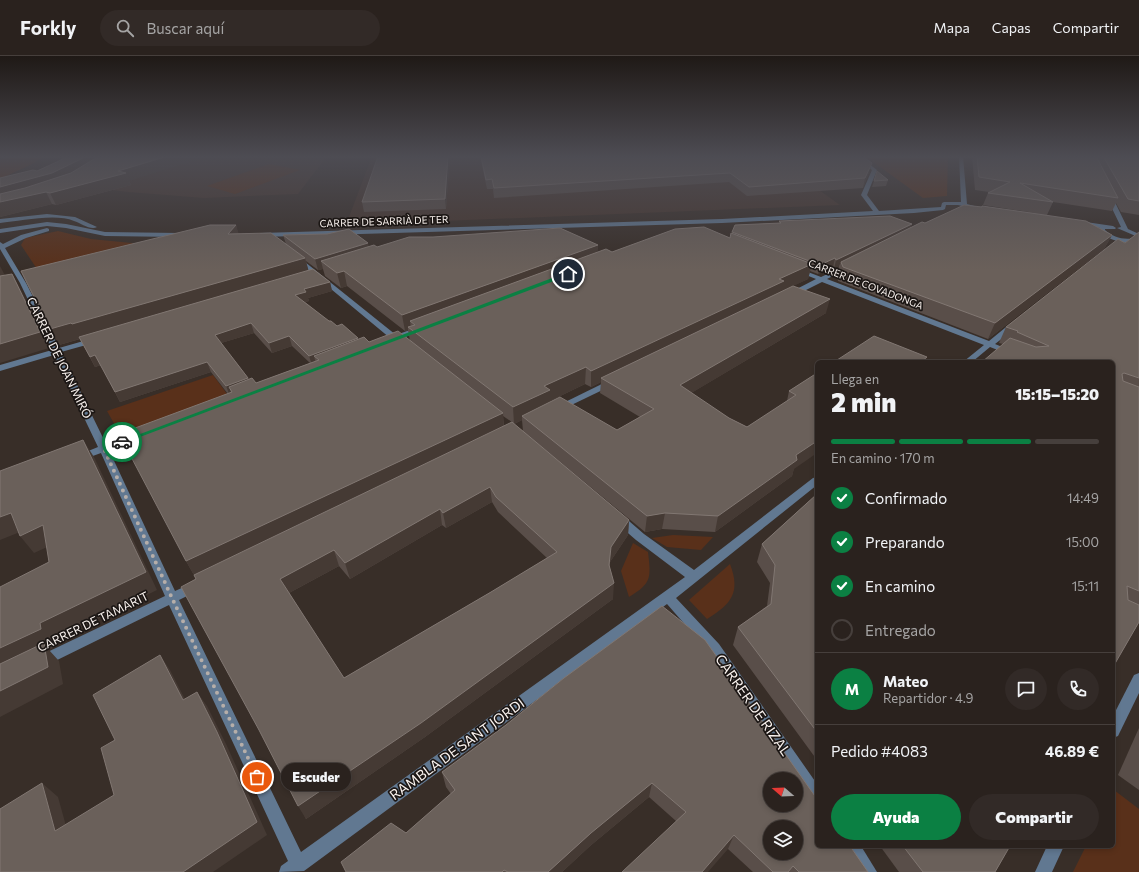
<!DOCTYPE html>
<html lang="es">
<head>
<meta charset="utf-8">
<style>
  :root { --surface:#2a221e; --page:#322a27; --text:#f1f3f6; --muted:#a5a4a4; --line:#463f3c; --accent:#0b8043 }
  body { margin:0; font-family:Commissioner,sans-serif; background:var(--page); color:var(--text); height:100vh; display:flex; flex-direction:column; font-size:15px; white-space:nowrap }
  * { box-sizing:border-box; margin:0 }
  p { font-size:13px; color:var(--muted) }
  .icon { flex:none; width:22px; height:22px; fill:none; stroke:currentColor; stroke-width:2; stroke-linecap:round; stroke-linejoin:round }
  .map { position:relative; flex:1; overflow:hidden }
  .side { position:absolute; left:815px; top:304px; width:300px; height:488px; display:flex; flex-direction:column; background:var(--surface); border-radius:6px; box-shadow:0 2px 6px #0003,0 0 0 1px var(--line) }
  .side>* { flex:none }
  .needle { width:26px; rotate:289deg }
  .tools { position:absolute; left:763px; top:716px; display:grid; gap:8px }
  .tools a { display:grid; place-items:center; width:40px; height:40px; border-radius:50%; background:var(--surface); box-shadow:0 2px 6px #0003,0 0 0 1px var(--line); font-size:20px }
  .pin { position:absolute; display:grid; place-items:center; width:34px; height:34px; color:#fff; margin:-17px; border:2px solid #fff; border-radius:50%; box-shadow:0 1px 4px #0007 }
  .courier { position:absolute; display:grid; place-items:center; width:40px; height:40px; margin:-20px; border:3px solid #0b8043; border-radius:50%; background:#fff; color:#222; box-shadow:0 1px 5px #0007 }
  .bubble { position:absolute; height:28px; border-radius:14px; background:var(--surface); box-shadow:0 2px 6px #0003,0 0 0 1px var(--line); font-size:13px; font-weight:800; line-height:28px; text-align:center }
  .summary em { font-style:normal; font-weight:800 }
  .summary div { display:flex; flex-direction:column-reverse }
  .summary { display:flex; align-items:center; justify-content:space-between; height:68px; padding:0 16px }
  h1 { font-size:26px; font-weight:800; line-height:30px }
  .bar { display:grid; grid-template-columns:repeat(4,1fr); gap:6px 4px; align-content:center; height:48px; padding:0 16px }
  .bar i { height:5px; border-radius:3px; background:var(--line) }
  .bar .active { background:var(--accent) }
  .bar p { grid-column:span 4 }
  .line { display:flex; align-items:center; gap:10px; padding:0 16px; border-top:1px solid var(--line) }
  .line div { flex:1 }
  .round { display:grid; place-items:center; flex:none; width:42px; height:42px; border-radius:21px; background:var(--page) }
  ol { padding:0 16px; list-style:none }
  li { display:flex; align-items:center; gap:12px; height:44px }
  li p { margin-inline-start:auto }
  li .icon { padding:4px; border-radius:50%; background:var(--accent); color:#fff; stroke-width:4 }
  li:last-child { color:var(--muted) }
  li i { width:22px; height:22px; border:2px solid var(--line); border-radius:50% }
  .button { display:flex; gap:8px; margin-top:auto; padding:8px 16px }
  .button a { flex:1; height:46px; border-radius:24px; background:var(--accent); color:#fff; font-size:16px; font-weight:800; line-height:46px; text-align:center }
  .button a+a { background:var(--page); color:var(--text) }
  header { display:flex; align-items:center; gap:24px; box-sizing:border-box; height:56px; padding:0 20px; background:var(--surface); border-bottom:1px solid var(--line) }
  header strong { font-size:19px }
  nav { display:flex; gap:22px; margin-inline-start:auto; font-size:14px }
  .search { width:280px; height:36px; background:var(--page); display:flex; align-items:center; gap:10px; box-sizing:border-box; padding:0 14px; border-radius:22px; color:var(--muted); font-size:15px }
  .map>svg:first-child { display:block }
</style>
</head>
<body>
<header>
<strong>Forkly</strong>
<div class="search"><svg class="icon" aria-label="search" viewBox="0 0 24 24"><circle cx="10" cy="10" r="6"/><path d="M15 15l6 6"/></svg>Buscar aquí</div>
<nav><a>Mapa</a><a>Capas</a><a>Compartir</a></nav>
</header>
<div class="map">
<svg width="1139" height="816" viewBox="0 0 1139 816">
  <rect width="100%" height="100%" fill="#382e28"/>
  <!-- built -->
  <g fill="#46352d">
    <path d="M126,100h201l-29,38 -94,4 -76,-6 -49,-6z"/>
    <path d="M372,100h418l-16,2 66,47 -494,20z"/>
  </g>
  <!-- green -->
  <g fill="#59301a">
    <path d="M31,100h13l-10,7 -34,16v-20z"/>
    <path d="M865,100h83l-1,40 -24,2z"/>
    <path d="M269,108l31,6 -65,24 -28,-8z"/>
    <path d="M58,175l33,8 51,5 -103,28 -18,-27 4,-7z"/>
    <path d="M213,319l14,19 -107,40 -13,-23z"/>
    <path d="M673,479l40,2 -12,13 -34,-3 -15,-9z"/>
    <path d="M633,487l15,9c3,26 4,31 -19,45l-8,-26z"/>
    <path d="M730,508c11,29 1,40 -23,55l-18,-19z"/>
    <path d="M1114,734l25,19v63h-66l13,-26h27v-53z"/>
  </g>
  <g fill="none" stroke-linecap="round" stroke-linejoin="round">
    <!-- minor -->
    <g fill="#617891" fill-rule="evenodd">
      <path d="M855,100h4l18,14 -10,25 12,16 62,-4 1,-4 2,-1h17l-2,-46h4l4,48 18,5 -3,2 -24,-6h-12l-1,4 -2,1 -29,3 -192,10 -461,14 -3,-2 3,-2 461,-14 151,-8 -12,-16 11,-25z"/>
      <path d="M1108,136l3,2 17,35 11,5v7c-13,4 -30,0 -40,-10l1,-3 -24,-5 3,-2 34,5 3,2 -1,1h-10v1c9,8 21,11 33,7l-21,-9 4,-1 -16,-33z"/>
      <path d="M47,158l28,3 22,10c-6,4 -16,-4 -23,-6 -18,-8 -54,0 -74,2v-4z"/>
      <path d="M47,166l19,2 39,8 74,1 3,2 -3,2 -74,-1 -39,-8 -19,-2 -47,7v-4z"/>
      <path d="M47,172l2,1v2l-23,7 -21,10 21,35 33,65 35,-10 4,2 -1,2 -36,10 45,92 29,-10 5,3 -2,2 -29,11 66,141 20,-9 4,2 2,3 -2,3 -20,10 122,252 384,-275 -49,-37 -22,-19 -1,-3 1,-3h8l22,19 50,36 119,-92 4,-1v8l-141,113 43,46 98,140v21l-6,-2 -102,-151 -42,-48 -363,267 -25,1 2,-6 7,-5 -119,-256 -122,60 -5,2 -5,-2 -2,-4 2,-4 128,-61 -64,-143 -22,8 -5,-3 2,-2 22,-9 -44,-92 -54,16v-6l52,-15 -32,-67 -20,-34v-7l3,2 18,-9z"/>
      <path d="M296,202h4l96,77 25,-9 4,2 -24,11 2,2 -1,2 -14,-1 -1,-2 3,-2 -94,-78z"/>
      <path d="M849,208l5,1 -27,14 162,62 22,-18h6v4l-22,17 44,18h-11l-38,-15 -18,15h-9l21,-17 -162,-63 -30,15h-6l-1,-2 31,-16 -20,-8v-2h4l21,8z"/>
      <path d="M612,323l4,3 -1,2 -54,26 -3,1 -5,-3z"/>
      <path d="M1139,617v20l-21,43 -5,2v-22l21,-41z"/>
      <path d="M843,790h18l16,26h-18z"/>
      <path d="M1047,790h17l-12,26h-17z"/>
    </g>
  </g>
  <!-- wall -->
  <g fill="#594e49" fill-rule="evenodd">
    <path d="M450,100l-4,53 -82,3 -2,-10z"/>
    <path d="M480,100h382l7,16 -6,16 -116,8 -18,-14 -235,16 -1,-9h-6z"/>
    <path d="M972,100h167v59l-18,-3 -5,-9 -4,8 -59,-9 -6,13 65,20 -8,14 -116,90 -150,-58 -1,-5 2,-10 -5,3 -1,-2 -15,7 -8,-3 -2,8 -27,12 45,22 -135,80 38,25 18,9 40,-26 2,-10 28,-18 -25,103 -77,56 -53,-3 -17,3 -114,-94 98,82 -1,15 -18,27v5l3,32 -188,138 -119,82 -112,-244 -8,-14 42,-167 -17,-22 -91,30 -19,-37 -6,2 -15,-28 -21,6 177,-120 2,9 48,10 -3,-9 44,-1 42,13 229,-2 -1,7h15l118,-14 2,-4 3,-9 44,-2v-2l133,3 -2,4 71,-21 1,-1 53,7 -52,-8 5,-12 1,-1 -14,-2zM306,205l12,9 5,-1 2,7 16,12 6,-2 58,45 3,-1 2,11 -41,1 -11,-3 -29,-18 -24,-19 4,-1 -1,-3 24,-7 -2,-9 -22,-12zM254,277l18,20 20,-7 18,17 -54,20 -7,-4 -28,-36zM601,326l-1,11 40,24 -23,13 -67,-28v-1l35,-17 6,3zM503,360l9,6 -8,4zM522,364l1,11 -9,-7zM492,446l6,10 49,46 -56,34 -147,86 -55,-85 50,-27 11,13 92,-54 4,3z"/>
    <path d="M0,122l129,3 2,4 -75,20 -4,-1 -52,13z"/>
    <path d="M888,124l-2,6 -14,1 2,-6z"/>
    <path d="M1139,176v390l-26,45 -110,-323 -4,-1 7,-16 119,-84z"/>
    <path d="M817,438v266l-84,-115 5,-18 29,-21 3,-23 -13,-21 5,-18z"/>
    <path d="M564,622l304,194h-115l-25,-23 -52,-28 -27,-24 -59,49 -28,26h-216l60,-39 45,-39 -5,-7 -4,-15 64,-47z"/>
    <path d="M1139,672v62l-21,-15z"/>
    <path d="M880,790h130l-15,26h-96z"/>
  </g>
  <!-- shaded-wall -->
  <g fill="#453a34">
    <path d="M86,100h22l-24,16 -84,29v-14z"/>
    <path d="M168,100h41l-80,25 2,4 -75,20 -6,-12 68,-22z"/>
    <path d="M448,100h2l-4,53 -1,-10z"/>
    <path d="M872,107l-3,9 -6,16 2,-10z"/>
    <path d="M46,136l6,12 -52,13v-15z"/>
    <path d="M912,168l-3,8 -68,30 -2,4 -5,3 2,-9z"/>
    <path d="M236,169l4,13 -12,-4z"/>
    <path d="M1112,179l-8,14 -116,90 7,-16z"/>
    <path d="M368,187l3,11 -50,7 2,8 -5,1 -3,-11z"/>
    <path d="M598,189l-1,14 -182,66 -5,-4 1,8 -3,-2v3l-3,1 -3,-16z"/>
    <path d="M305,202l4,14 -250,73 -9,-16z"/>
    <path d="M835,202l-2,9 -15,7 2,-9z"/>
    <path d="M812,208l-4,15 -207,99v4l-10,5v-16l188,-92z"/>
    <path d="M0,210l9,17 -9,3z"/>
    <path d="M344,215l3,15 -6,2 -4,-15z"/>
    <path d="M12,218l8,14 29,60 -49,15v-19z"/>
    <path d="M330,226l2,9 -24,7 1,3 -11,3 -3,-9 9,-6z"/>
    <path d="M830,243l-4,14 -148,88 2,-16z"/>
    <path d="M251,267l3,10 -36,11 -3,-9z"/>
    <path d="M289,280l3,10 -20,7 -3,-10z"/>
    <path d="M358,282l2,9 -41,13 -5,-4 2,8 -4,1 -3,-9z"/>
    <path d="M95,299l6,10 -6,2 -5,-10z"/>
    <path d="M927,301l-2,5h-4z"/>
    <path d="M207,306l4,10 -91,30 -5,-10z"/>
    <path d="M586,311l-1,17 -35,17v6l-28,9v4l-8,4 -1,-17 31,-21z"/>
    <path d="M248,322l4,10 -23,-1 3,8 -2,1 -4,-10z"/>
    <path d="M503,357l1,17 -308,149 -10,-18z"/>
    <path d="M83,384l11,17 63,133 -102,50 1,6 -7,4 10,11 4,23 -63,33v-69l40,-25z"/>
    <path d="M817,385v12l-23,16 -2,7 -77,56 3,-16 78,-61z"/>
    <path d="M490,431l2,15 -46,26 -3,-15z"/>
    <path d="M440,453l2,16 -92,54 -5,-16z"/>
    <path d="M11,457l14,17 -25,10v-23z"/>
    <path d="M665,457l-3,16 -17,3 2,-16z"/>
    <path d="M629,464l-1,15 -18,27 -2,18 3,-33z"/>
    <path d="M43,469l13,18 -22,10 -14,-17z"/>
    <path d="M334,494l5,16 -52,28 -7,-15z"/>
    <path d="M614,527l-1,16 -188,138 -119,82 -8,-13z"/>
    <path d="M160,599l10,15 23,45 -10,-15z"/>
    <path d="M197,636l10,14 20,40 40,89 -54,37h-30z"/>
    <path d="M42,727l16,14 13,47 -16,-13z"/>
    <path d="M652,727l-3,14 -59,49 -28,26h-14l43,-39z"/>
    <path d="M734,779l-6,14 -20,23h-6z"/>
  </g>
  <!-- building -->
  <g fill="#6a605a" stroke="#817772" fill-rule="evenodd">
    <path d="M65,100h21l-7,4 -27,13 -52,14v-9l33,-8 4,1 24,-11z"/>
    <path d="M99,100h69l-50,15 8,2 -76,20 -4,-1 -46,10v-8l25,-6 46,-15z"/>
    <path d="M378,100h70l-3,43 -83,3z"/>
    <path d="M481,100h381l10,7 -7,15 -116,9 -19,-14 -236,15 -2,-9 -6,1z"/>
    <path d="M977,100h119l22,42 -98,-15 33,19 -65,-9 22,-11 -31,-5z"/>
    <path d="M1103,100h36v45l-11,-2z"/>
    <path d="M877,115l11,9 -14,1z"/>
    <path d="M964,149l18,2v-1l104,15 26,14 -117,88 -152,-56 -2,-5 81,-40 3,1z"/>
    <path d="M890,160l22,8 -76,36 -1,-2 -15,7 -88,-33 3,-7 46,-2 -2,-2z"/>
    <path d="M210,169h26l-8,9 43,-1 34,25 -233,66 -1,-1 -21,6 -29,-58z"/>
    <path d="M704,171l26,11 1,-5 81,31 -33,15 5,2 -193,90 -5,-4 -42,19 6,4 -37,17 -105,-80 7,-2 -5,-4 196,-72 6,3 63,-23z"/>
    <path d="M560,172l38,17 -196,70 -58,-44 -7,2 -16,-12 53,-16 3,2 32,-10h24z"/>
    <path d="M349,173l19,14 -53,16 -32,-24 44,-1z"/>
    <path d="M1139,176v146l-15,-5 -2,1 1,7 16,6v204l-12,-5 1,14 11,5v17l-26,45v-305h-131l28,-24 26,9 13,-1 -32,-14 1,-1 -12,-4 112,-88 7,4z"/>
    <path d="M313,213l17,13 -26,7 2,3 -11,3 34,26h2l6,5 5,-2 16,14 -49,18 -20,-20 -20,7 -18,-20 -36,12 33,43 -22,8 -19,-24 -92,30 -20,-37 -5,2 -11,-20z"/>
    <path d="M12,218l28,58 -40,12v-68z"/>
    <path d="M793,230l37,13 -150,86 49,33 18,9 49,-32 -7,-4 28,-18v68l-21,14 1,5 -79,56 -53,-3 -18,3 -125,-100 38,-19 57,33 37,-21 -53,-31z"/>
    <path d="M398,275l105,82 -317,148 -67,-127 113,-42 -3,-5 23,-9 4,5 63,-23 -5,-4 50,-19 5,5z"/>
    <path d="M874,280l53,21 -6,5h-87z"/>
    <path d="M512,366l117,98 -18,27 -2,18 5,18 -193,140 -123,83 -39,-76 -78,-143 15,-8 -2,-4zM490,431l6,10 61,55 -66,40 -147,86 -64,-99 54,-29 11,13 95,-54 3,4z"/>
    <path d="M83,384l63,132 -106,51 1,6 -41,19v-61l49,-25 -6,-37 -23,11 -9,-23 -11,4v-46z"/>
    <path d="M817,438v238l-79,-105 33,-23 4,-39 -13,-21z"/>
    <path d="M662,550l43,34 112,159v47h33l18,26h-69l-6,-6 -5,6h-15l-39,-37 -32,37h-80l64,-60 -34,-29 -61,50 -43,39h-40l-4,-2 -2,2h-156l-5,-10 50,-39 15,10 49,-43 -13,-18 64,-47 58,-47zM770,723h26v26h-26zM770,771h26v26h-26z"/>
    <path d="M44,587l4,24 -48,24v-27z"/>
    <path d="M160,599l23,45 14,-8 20,40 40,90 -74,50h-183v-63l42,-26 13,48 59,-36 -13,-47 14,-8 -22,-45z"/>
    <path d="M903,790h107l-15,26h-72z"/>
  </g>
  <!-- sky -->
  <linearGradient id="sky" x2="0" y2="1"><stop stop-color="#1f1916"/><stop offset="0.47" stop-color="#4d4c53"/><stop offset="1" stop-color="#4d4c53" stop-opacity="0"/></linearGradient>
  <rect width="1139" height="214" fill="url(#sky)"/>
  <!-- route -->
  <path fill="#0b8043" d="M568,216l2,3 -446,168 -5,-1z"/>
  <g fill="none" stroke-linecap="round" stroke-linejoin="round">
    <!-- done -->
    <path stroke="#b6aea9" stroke-width="4" stroke-dasharray="0 7.2" d="M122,386l-18,7 68,149 85,179"/>
  </g>
  <g text-anchor="middle" stroke-width="3.5" stroke-linejoin="round" paint-order="stroke">
    <!-- far-street labels -->
    <g font-size="10" fill="#faf3ef" stroke="#1c1715">
      <text transform="translate(384 165) rotate(-2)" y="4">CARRER DE SARRIÀ DE TER</text>
      <text transform="translate(866 228) rotate(21)" y="4">CARRER DE COVADONGA</text>
    </g>
    <!-- street labels -->
    <g font-size="12" fill="#faf3ef" stroke="#1c1715">
      <text transform="translate(59 302) rotate(64)" y="4">CARRER DE JOAN MIRÓ</text>
      <text transform="translate(93 566) rotate(-26)" y="4">CARRER DE TAMARIT</text>
    </g>
    <!-- near-street labels -->
    <g font-size="14" fill="#faf3ef" stroke="#1c1715">
      <text transform="translate(753 649) rotate(55)" y="5">CARRER DE RIZAL</text>
      <text transform="translate(457 693) rotate(-36)" y="5">RAMBLA DE SANT JORDI</text>
    </g>
  </g>
</svg>
<div class="tools">
<a><svg class="needle" viewBox="-14 -14 28 28"><path d="M0-13l5 13h-10z" fill="#e53935"/><path d="M0 13l5-13h-10z" fill="#a5a4a4"/></svg></a>
<a><svg class="icon" aria-label="layers" viewBox="0 0 24 24"><path d="M12 4l9 5-9 5-9-5zM3 14l9 5 9-5"/></svg></a>
</div>
<div class="pin" style="left:257px;top:721px;background:#ea580c"><svg class="icon" aria-label="bag" viewBox="0 0 24 24"><path d="M5 8h14l-1 12H6zM9 8a3 3 0 0 1 6 0"/></svg></div>
<div class="pin" style="left:568px;top:218px;background:#1f2937"><svg class="icon" aria-label="home" viewBox="0 0 24 24"><path d="M3 11l9-7 9 7M6 9v11h12V9"/></svg></div>
<div class="courier" style="left:122px;top:386px"><svg class="icon" aria-label="car" viewBox="0 0 24 24"><path d="M5 17H2v-5l4-1 3-4h7l3 4 3 1v5h-3M9 17h6M6 11h13"/><circle cx="7" cy="17" r="2"/><circle cx="17" cy="17" r="2"/></svg></div>
<div class="bubble" style="left:281px;top:707px;width:70px">Escuder</div>
<section class="side">
<div class="summary"><div><h1>2 min</h1><p>Llega en</p></div><em>15:15–15:20</em></div>
<div class="bar"><i class="active"></i><i class="active"></i><i class="active"></i><i></i><p>En camino · 170 m</p></div>
<ol>
<li><svg class="icon" aria-label="check" viewBox="0 0 24 24"><path d="M5 12l5 5 9-10"/></svg>Confirmado<p>14:49</p></li>
<li><svg class="icon" aria-label="check" viewBox="0 0 24 24"><path d="M5 12l5 5 9-10"/></svg>Preparando<p>15:00</p></li>
<li><svg class="icon" aria-label="check" viewBox="0 0 24 24"><path d="M5 12l5 5 9-10"/></svg>En camino<p>15:11</p></li>
<li><i></i>Entregado</li>
</ol>
<div class="line" style="height:72px"><b class="round" style="background:var(--accent);color:#fff">M</b><div><b>Mateo</b><p>Repartidor · 4.9</p></div><a class="round"><svg class="icon" aria-label="chat" viewBox="0 0 24 24"><path d="M4 5h16v11H9l-5 4z"/></svg></a><a class="round"><svg class="icon" aria-label="phone" viewBox="0 0 24 24"><path d="M5 4h4l2 5-3 2q2 4 5 5l2-3 5 2v4C11 20 4 13 5 4z"/></svg></a></div>
<div class="line" style="height:52px"><div>Pedido #4083</div><b>46.89 €</b></div>
<div class="button"><a>Ayuda</a><a>Compartir</a></div>
</section>
</div>
</body>
</html>
